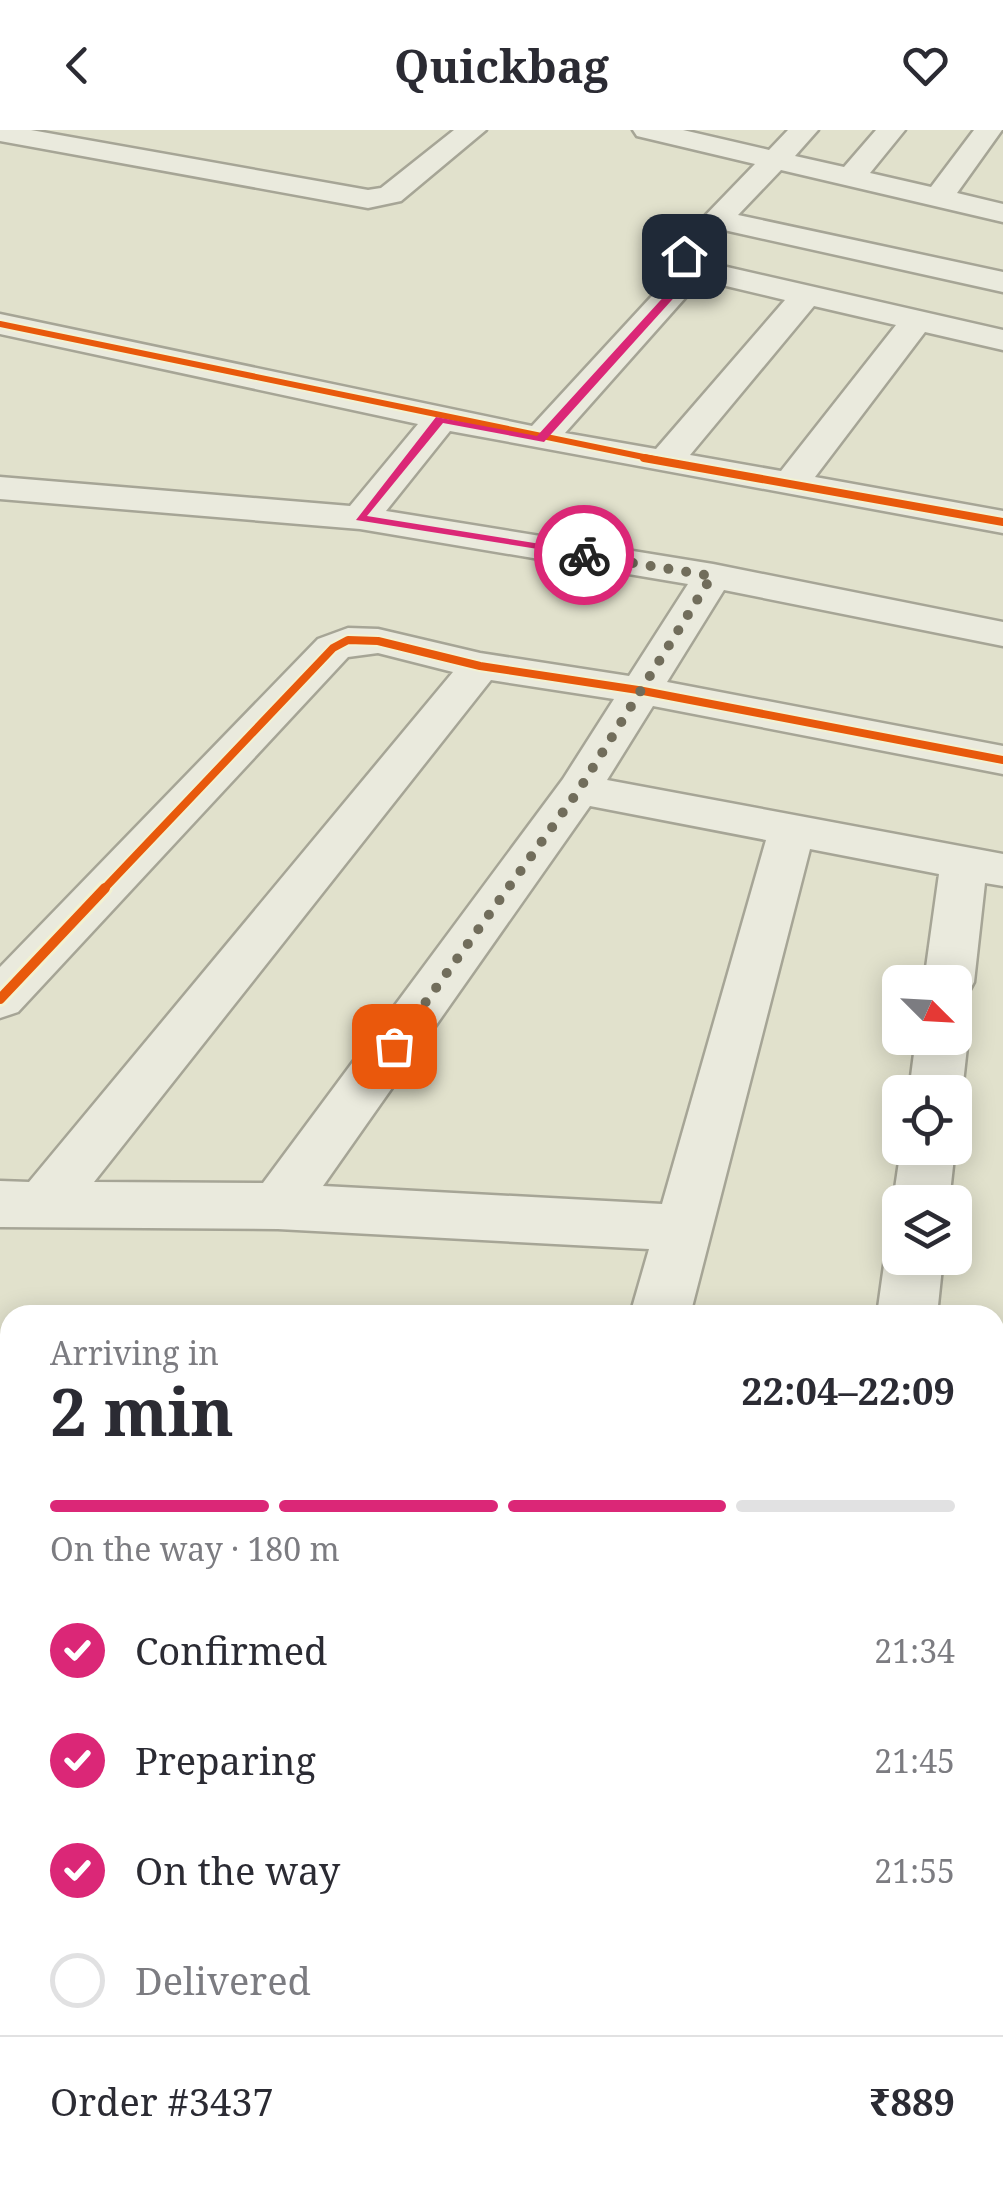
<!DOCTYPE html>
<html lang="en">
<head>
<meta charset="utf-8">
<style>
  :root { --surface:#fff; --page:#f2f2f3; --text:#2b2b33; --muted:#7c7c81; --line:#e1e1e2; --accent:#db2777 }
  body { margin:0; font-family:"Noto Serif",serif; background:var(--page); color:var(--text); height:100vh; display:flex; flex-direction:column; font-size:38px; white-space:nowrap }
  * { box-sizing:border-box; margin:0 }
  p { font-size:32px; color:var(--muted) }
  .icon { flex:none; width:55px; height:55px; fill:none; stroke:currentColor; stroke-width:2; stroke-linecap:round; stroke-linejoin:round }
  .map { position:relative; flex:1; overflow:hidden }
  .drawer { position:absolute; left:0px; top:1175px; width:1005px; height:882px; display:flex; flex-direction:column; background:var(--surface); border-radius:30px 30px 0 0; box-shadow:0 5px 25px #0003 }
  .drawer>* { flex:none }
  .needle { width:65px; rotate:114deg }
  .tools { position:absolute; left:882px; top:835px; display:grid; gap:20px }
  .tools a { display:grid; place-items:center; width:90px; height:90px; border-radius:15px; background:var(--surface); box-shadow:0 5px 25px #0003; font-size:50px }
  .pin { position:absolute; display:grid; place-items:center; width:85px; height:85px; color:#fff; margin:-42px; border-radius:20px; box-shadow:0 5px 15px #0006 }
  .courier { position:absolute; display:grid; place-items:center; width:100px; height:100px; margin:-50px; border:8px solid #db2777; border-radius:50%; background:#fff; color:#222; box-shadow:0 2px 12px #0007 }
  .headline em { font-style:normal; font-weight:700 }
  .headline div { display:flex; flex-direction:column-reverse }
  .headline { display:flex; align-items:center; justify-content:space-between; height:170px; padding:0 50px }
  h1 { font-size:65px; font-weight:700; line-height:75px }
  .bar { display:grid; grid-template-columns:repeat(4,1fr); gap:15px 10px; align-content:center; height:120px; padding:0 50px }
  .bar i { height:12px; border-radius:8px; background:var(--line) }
  .bar .active { background:var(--accent) }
  .bar p { grid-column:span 4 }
  .line { display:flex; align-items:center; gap:25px; padding:0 50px; border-top:2px solid var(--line) }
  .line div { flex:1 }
  ol { padding:0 50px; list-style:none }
  li { display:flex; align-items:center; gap:30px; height:110px }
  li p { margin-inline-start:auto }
  li .icon { padding:10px; border-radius:50%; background:var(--accent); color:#fff; stroke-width:4 }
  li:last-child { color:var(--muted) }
  li i { width:55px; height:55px; border:5px solid var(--line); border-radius:50% }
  header { display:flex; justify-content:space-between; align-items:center; height:130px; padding:0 50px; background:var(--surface); font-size:45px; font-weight:700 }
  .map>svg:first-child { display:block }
</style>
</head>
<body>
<header><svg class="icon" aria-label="back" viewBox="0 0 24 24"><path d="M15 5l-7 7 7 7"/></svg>Quickbag<svg class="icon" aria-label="heart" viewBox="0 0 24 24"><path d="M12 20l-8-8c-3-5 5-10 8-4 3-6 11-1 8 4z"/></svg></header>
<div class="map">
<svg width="1003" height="2057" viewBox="0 0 1003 2057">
  <rect width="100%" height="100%" fill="#e1e1cc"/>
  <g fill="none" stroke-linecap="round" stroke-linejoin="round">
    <defs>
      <g id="street">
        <path d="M0,0h31l337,60 13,-2 73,-58h32l-85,71 -33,7 -368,-67z"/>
        <path d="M633,0h50l86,20 19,-20h30l-23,26 49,11 32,-37h29l-35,43 61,14 43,-57h28l-45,63 46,11v18l-222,-52 -43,45 265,57v20l-279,-62 -24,27 5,5 298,68v20l-78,-18 -110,145 188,34v22l-553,-102 -64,80 327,53 290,58v24l-279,-56 -57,92 336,64v28l-350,-68 -46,74 396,74v32l-18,-3 -11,99 -7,13 -12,3v-16h-31l15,-108 -129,-25 -120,466h-60l19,-66 -371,-20 -278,-2v-46l29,1 424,-510 -75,-19 -30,4 -330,355 -18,6v-51l318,-328 30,-11 30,1 102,24 149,23 59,-92 -328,-55 -360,-30v-22l350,29 68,-82 -418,-90v-20l532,112 143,-155 -7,-15 5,-7 82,-85 -118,-28zM701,150l84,20 -129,149 -91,-16zM814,176l82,19 -115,146 -91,-16zM491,550l123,19 -51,80 -300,404 -169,-1zM590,676l176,34 -104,364 -339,-18z"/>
        <path d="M955,893l13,15 -6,54 -7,12v-12h-46l7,-54h39z"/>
        <path d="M955,1017v1l-6,54h-49v14l-7,-14 8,-54z"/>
        <path d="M900,1109v19h43l-6,57h-60l8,-57 9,-17z"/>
        <rect x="0" y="1229" width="10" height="54"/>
        <path d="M995,1237l8,1v54l-8,-1z"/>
        <path d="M50,2048h83l-4,9h-83z"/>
      </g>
      <g id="secondary">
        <rect x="0" y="1617" width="10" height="72"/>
        <rect x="995" y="1620" width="8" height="72"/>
      </g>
    </defs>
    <!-- street casing -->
    <use href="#street" stroke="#a6a596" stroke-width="5"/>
    <!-- secondary casing -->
    <use href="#secondary" stroke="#969585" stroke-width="5"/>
    <!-- street -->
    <use href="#street" fill="#eaeadd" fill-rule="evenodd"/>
    <!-- secondary -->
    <use href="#secondary" fill="#eaeadd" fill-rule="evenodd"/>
    <defs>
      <path id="cycleway-far2" d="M0,194l658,136"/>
      <g id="cycleway-far1">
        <path d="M644,328l359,64"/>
        <path d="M103,760l230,-242 15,-8 30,1 102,25 158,24 365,70"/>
      </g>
      <path id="cycleway" d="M0,869l105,-111"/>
    </defs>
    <!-- cycleway-far2 casing -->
    <use href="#cycleway-far2" stroke="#f2f2d2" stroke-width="10"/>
    <!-- cycleway-far1 casing -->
    <use href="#cycleway-far1" stroke="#f2f2d2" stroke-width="12"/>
    <!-- cycleway casing -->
    <use href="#cycleway" stroke="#f2f2d2" stroke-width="16"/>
    <!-- cycleway-far2 -->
    <use href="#cycleway-far2" stroke="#e8590c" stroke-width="6"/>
    <!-- cycleway-far1 -->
    <use href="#cycleway-far1" stroke="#e8590c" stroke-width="8"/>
    <!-- cycleway -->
    <use href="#cycleway" stroke="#e8590c" stroke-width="10"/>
  </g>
  <!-- route -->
  <path fill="#db2777" d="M687,124l11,17 -154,171 -101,-19 -76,93 217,35 4,6 -232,-37 80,-103 101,19 152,-167 -10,-13z"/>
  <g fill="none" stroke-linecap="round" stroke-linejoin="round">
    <!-- done -->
    <path stroke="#716d5b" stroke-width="10" stroke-dasharray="0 18" d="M394,916l185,-256 133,-214 -128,-21"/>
  </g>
</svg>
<div class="tools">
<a><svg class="needle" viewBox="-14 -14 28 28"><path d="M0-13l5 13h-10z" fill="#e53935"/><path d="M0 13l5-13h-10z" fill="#7c7c81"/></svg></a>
<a><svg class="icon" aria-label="locate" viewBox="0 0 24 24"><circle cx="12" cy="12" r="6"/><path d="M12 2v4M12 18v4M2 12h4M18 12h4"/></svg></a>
<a><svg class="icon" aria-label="layers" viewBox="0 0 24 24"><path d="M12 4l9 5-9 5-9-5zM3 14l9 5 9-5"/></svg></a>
</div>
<div class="pin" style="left:394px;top:916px;background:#ea580c"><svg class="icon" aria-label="bag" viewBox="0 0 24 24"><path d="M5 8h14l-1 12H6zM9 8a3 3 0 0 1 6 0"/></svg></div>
<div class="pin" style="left:684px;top:126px;background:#1f2937"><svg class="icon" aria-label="home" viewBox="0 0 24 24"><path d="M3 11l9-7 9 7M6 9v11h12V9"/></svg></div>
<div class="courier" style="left:584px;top:425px"><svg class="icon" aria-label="bike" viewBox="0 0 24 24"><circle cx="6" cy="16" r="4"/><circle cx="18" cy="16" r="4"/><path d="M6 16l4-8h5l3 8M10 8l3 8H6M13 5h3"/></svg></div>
<section class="drawer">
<div class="headline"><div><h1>2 min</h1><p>Arriving in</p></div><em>22:04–22:09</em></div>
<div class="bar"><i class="active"></i><i class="active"></i><i class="active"></i><i></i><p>On the way · 180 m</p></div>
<ol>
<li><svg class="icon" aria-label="check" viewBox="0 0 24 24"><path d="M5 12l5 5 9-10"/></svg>Confirmed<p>21:34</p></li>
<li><svg class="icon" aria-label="check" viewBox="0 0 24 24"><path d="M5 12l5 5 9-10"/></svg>Preparing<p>21:45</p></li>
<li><svg class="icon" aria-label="check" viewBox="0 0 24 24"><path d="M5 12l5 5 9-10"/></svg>On the way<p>21:55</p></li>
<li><i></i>Delivered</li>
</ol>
<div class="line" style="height:130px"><div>Order #3437</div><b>₹889</b></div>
</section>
</div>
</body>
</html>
